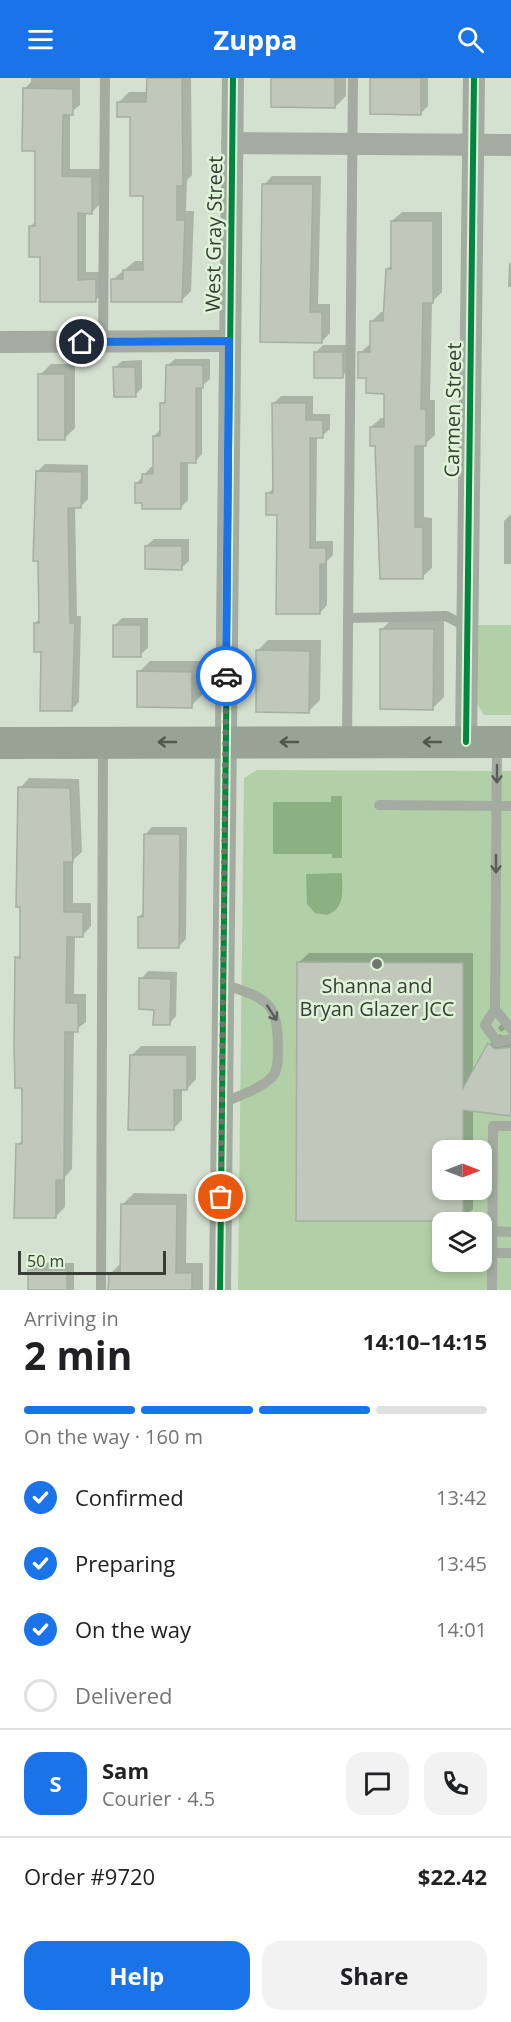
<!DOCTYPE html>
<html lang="en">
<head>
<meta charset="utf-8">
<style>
  :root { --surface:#fff; --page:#f2f2f2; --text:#202124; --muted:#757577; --line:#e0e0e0; --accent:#1a73e8 }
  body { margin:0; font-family:"Open Sans",sans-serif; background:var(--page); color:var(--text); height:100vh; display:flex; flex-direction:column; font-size:22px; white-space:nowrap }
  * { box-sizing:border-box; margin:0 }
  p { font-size:20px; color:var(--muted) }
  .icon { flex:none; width:33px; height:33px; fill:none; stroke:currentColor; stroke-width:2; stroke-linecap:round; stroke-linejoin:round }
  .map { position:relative; height:1212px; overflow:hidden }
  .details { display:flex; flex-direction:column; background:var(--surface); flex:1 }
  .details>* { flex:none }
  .needle { width:39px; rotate:90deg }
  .buttons { position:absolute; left:432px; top:1062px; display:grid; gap:12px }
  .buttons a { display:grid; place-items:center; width:60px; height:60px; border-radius:12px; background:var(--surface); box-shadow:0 3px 9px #0003; font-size:30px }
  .scale { position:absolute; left:18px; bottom:15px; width:148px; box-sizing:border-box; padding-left:6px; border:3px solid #373f34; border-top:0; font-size:16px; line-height:21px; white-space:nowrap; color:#373f34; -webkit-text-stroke:4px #def3d7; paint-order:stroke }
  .pin { position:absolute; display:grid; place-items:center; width:51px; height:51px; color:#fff; margin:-26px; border:3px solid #fff; border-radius:50%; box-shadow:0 2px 6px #0007 }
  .courier { position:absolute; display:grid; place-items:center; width:60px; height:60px; margin:-30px; border:4px solid #1a73e8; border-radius:50%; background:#fff; color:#222; box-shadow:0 2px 8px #0007 }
  .head em { font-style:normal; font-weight:700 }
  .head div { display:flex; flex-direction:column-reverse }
  .head { display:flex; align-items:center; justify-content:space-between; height:102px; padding:0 24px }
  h1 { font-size:39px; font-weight:700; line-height:45px }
  .bar { display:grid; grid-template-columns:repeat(4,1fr); gap:9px 6px; align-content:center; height:72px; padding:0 24px }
  .bar i { height:8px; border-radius:4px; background:var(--line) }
  .bar .selected { background:var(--accent) }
  .bar p { grid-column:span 4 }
  .line { display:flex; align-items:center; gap:15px; padding:0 24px; border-top:2px solid var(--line) }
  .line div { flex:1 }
  .round { display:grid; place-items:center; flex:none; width:63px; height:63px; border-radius:18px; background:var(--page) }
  ol { padding:0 24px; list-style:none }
  li { display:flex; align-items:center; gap:18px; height:66px }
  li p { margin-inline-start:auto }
  li .icon { padding:6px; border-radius:50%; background:var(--accent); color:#fff; stroke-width:4 }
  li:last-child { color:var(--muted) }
  li i { width:33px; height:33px; border:3px solid var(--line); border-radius:50% }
  .primary-button { display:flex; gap:12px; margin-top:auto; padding:12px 24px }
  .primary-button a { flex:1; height:69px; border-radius:18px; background:var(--accent); color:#fff; font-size:24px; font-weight:700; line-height:69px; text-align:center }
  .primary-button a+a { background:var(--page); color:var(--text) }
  header { display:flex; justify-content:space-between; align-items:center; height:78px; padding:0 24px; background:var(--accent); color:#fff; font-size:27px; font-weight:700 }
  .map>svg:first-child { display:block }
</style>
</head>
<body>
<header><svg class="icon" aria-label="menu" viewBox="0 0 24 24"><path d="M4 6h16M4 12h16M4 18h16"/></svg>Zuppa<svg class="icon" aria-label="search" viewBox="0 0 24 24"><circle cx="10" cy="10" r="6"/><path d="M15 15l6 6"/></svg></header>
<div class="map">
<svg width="511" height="1212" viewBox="0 0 511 1212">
  <rect width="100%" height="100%" fill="#d4e0d0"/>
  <!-- green -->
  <g fill="#b1d0a8" fill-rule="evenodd">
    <path d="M476,547h35v90h-27l-7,-11z"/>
    <path d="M257,692l254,1v519h-273l6,-512zM442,1072h40v40h-40zM442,1144h40v40h-40z"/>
  </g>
  <!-- water -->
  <g fill="#8db082">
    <path d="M331,718h11v62h-10v-4h-59v-52h58z"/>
    <path d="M342,795c0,17 4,35 -15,42l-12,-2 -8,-9 -1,-30z"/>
  </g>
  <!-- shadow -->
  <g fill="#0003">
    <path d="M31,0h49v27l-10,8v56h30v35l-8,8h-6v60h18l-1,21 -8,8 -54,-46 -11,-28 7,-7v-70l-13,-61 7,-7z"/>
    <path d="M148,0h43l1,97 -5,5 -1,31h8l-3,80 -10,10 -69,-21 23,-19h9v-66l-12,-79 -13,-14 10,-10h19z"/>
    <path d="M272,0h74v18l-11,11z"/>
    <path d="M372,0h56v28l-7,7z"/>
    <path d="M272,98h49l-3,128h12v29l-9,9 -59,-1 2,-156z"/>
    <path d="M402,134h40v80l-10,10 -2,98h5v35l-11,10v72l8,1v50l-10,9 -51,-150 10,-9h4l1,-26 -18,-15 -8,-24 11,-10v-21l10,-10h4l2,-43 5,-4v-44z"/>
    <path d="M511,184v25h-3l1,-23z"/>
    <path d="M323,267h27v24l-8,7 -27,-23z"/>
    <path d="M175,281h35v20l-8,7v68l-7,8 -7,-1v39l-8,8 -37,-7 -7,-17 15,-17h3v-31l7,-7 1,-25 5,-5v-33z"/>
    <path d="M142,282v28l-7,7 -21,-27 8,-7z"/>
    <path d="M51,286h24v64l-11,11 -24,-64z"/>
    <path d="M281,318h32v18h17v15l-8,7h-5l-1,105h17v14l-6,6v44l-7,8 -52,-119 6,-7v-84z"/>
    <path d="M45,386l43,1v34l-7,7h-6l2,110h4l-2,86 -8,8 -29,-59 -7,-28 5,-5 -3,-146z"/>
    <path d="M511,436v50h-7v-43z"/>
    <path d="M154,461h35v22l-8,7 -35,-22z"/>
    <path d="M122,540h26v30l-8,7 -25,-30z"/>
    <path d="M393,540l51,1v78l-11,11 -51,-79z"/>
    <path d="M268,562h53l-1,60 -11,11 -52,-60z"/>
    <path d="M150,583h52v34l-11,11 -52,-34z"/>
    <path d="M29,700l50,1 3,73 -9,8v43h18v23l-9,10h-7l-1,58h12v28l-12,9 -2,138 -7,8v30l-9,9 -38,-71 5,-6 -6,-181 4,-4 -1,-166z"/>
    <path d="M152,749h35l-1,112 -7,7 -40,-29 5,-5 1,-77z"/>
    <path d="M309,875h164v121l17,-30 10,-10 6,5h5v75l-38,-4v40h-31v40h31v19l-11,11 -164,-1v-256z"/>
    <path d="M148,893l29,1 -1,44 -7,8 -28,-45z"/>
    <path d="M502,945l5,5 -6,4 -3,-4z"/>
    <path d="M141,968h55v33l-9,10h-5v31l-9,9 -42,-73z"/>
    <path d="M134,1115l53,1 -1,69h17v27h-94l1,-16 11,-11 2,-59z"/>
    <path d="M37,1185h37v27h-44l-1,-19z"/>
  </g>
  <!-- building -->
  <g fill="#bfc8bb" stroke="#a5aea2" stroke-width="1.5">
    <path d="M147,0h35l1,108h-6v34h8l-3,82h-71v-23h12v-9h20v-74h-13v-79h-13v-15h29z"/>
    <path d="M271,0h64v30l-64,-1z"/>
    <path d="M370,0h51v37l-51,-1z"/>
    <path d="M23,10l50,1v26h-10l-1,61 30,1v37l-14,-1v67l18,-1v23h-56v-45h-11v-31h6v-75h-13z"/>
    <path d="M262,106h51l-3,128h12v31l-62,-1z"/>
    <path d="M391,143h42v82h-10l-2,106h5v37h-11v81h8v52h-43l-5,-133h-5v-19h14v-33l-18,-1v-15h-8v-26h12v-31h13l3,-52h5z"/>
    <rect x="314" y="274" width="29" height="26"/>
    <path d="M166,287h37v23h-7v75h-15v46h-39v-6h-7v-20h7v-9h11v-38h7v-33h5z"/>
    <path d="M113,289h22l1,30h-22z"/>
    <rect x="38" y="296" width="27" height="66"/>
    <path d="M272,325h34v17h17v18h-13v110h16v16h-6v50h-44l1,-99h-11v-22h7z"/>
    <path d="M36,393l46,1 -1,36h-13l2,115h5l-3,88h-32l1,-59h-7v-29h5l-1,-62h-5z"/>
    <path d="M145,468h37v24l-37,-1z"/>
    <rect x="113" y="547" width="28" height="32"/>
    <path d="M380,551h54l-1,81 -53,-1z"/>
    <path d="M256,572l54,1 -1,62 -53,-1z"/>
    <path d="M137,593l55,1v36l-55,-1z"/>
    <path d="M18,709l52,1 3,74h-9v50h19v25h-16l-1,66h12v29h-13l-1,148h-8v38h-42l2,-74h6v-56h-7l-1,-42 1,-89 5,1v-51h-4z"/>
    <path d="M144,756h36l-1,114h-41v-31h5z"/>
    <path d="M297,884l166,1v125l25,-45 7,6 16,-2v69l-48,-6v40h-21v40h21v31h-167z"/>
    <path d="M139,900l32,1 -1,46h-17l1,-15 -15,-1z"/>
    <path d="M130,977h57v35h-13v40h-46z"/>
    <path d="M121,1126h56l-1,69h16v17h-84l1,-17h11z"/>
    <rect x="28" y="1192" width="39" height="20"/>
  </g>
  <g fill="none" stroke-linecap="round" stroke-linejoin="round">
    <!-- service -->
    <g stroke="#a4aca1" stroke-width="10">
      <path d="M103,264l2,-264"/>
      <path d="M348,540l98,-2 21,11"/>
      <path d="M347,663l6,-663"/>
      <path d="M497,666l-2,265 16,20"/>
      <path d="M379,727l132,1"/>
      <path d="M495,931l-10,16 12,17 14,-3"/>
      <path d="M222,1025c16,-7 37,-13 50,-26 6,-6 6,-17 6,-26 0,-50 -9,-51 -54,-67"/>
      <path d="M492,1153l19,1"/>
      <path d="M492,1175h19"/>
      <path d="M101,1212l2,-546"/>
      <path d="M492,1212l1,-164h18"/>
    </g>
    <!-- minor -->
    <g stroke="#a4aca1" stroke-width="22">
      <path d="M232,65l279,2"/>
      <path d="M0,264l229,-1"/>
      <path d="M466,664l8,-664"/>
      <path d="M220,1212l13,-1212"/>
    </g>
    <!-- secondary -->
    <path stroke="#98a295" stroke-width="32" d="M0,665l511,-1"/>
    <defs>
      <g id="cycleway">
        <path d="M466,664l8,-664"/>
        <path d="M220,1212l13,-1212"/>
      </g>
    </defs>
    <!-- cycleway casing -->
    <use href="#cycleway" stroke="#def3d7" stroke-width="10"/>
    <!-- cycleway -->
    <use href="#cycleway" stroke="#00873e" stroke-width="6"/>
  </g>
  <!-- one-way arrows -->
  <defs><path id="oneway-shaft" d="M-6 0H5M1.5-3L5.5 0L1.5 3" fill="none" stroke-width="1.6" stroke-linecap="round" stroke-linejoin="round" transform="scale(1.5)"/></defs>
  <g stroke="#4f584c">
    <use href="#oneway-shaft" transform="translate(167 664) rotate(180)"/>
    <use href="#oneway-shaft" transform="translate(289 664) rotate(180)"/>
    <use href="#oneway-shaft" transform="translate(432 664) rotate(180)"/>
  </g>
  <g stroke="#586055">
    <use href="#oneway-shaft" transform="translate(497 696) rotate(90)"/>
    <use href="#oneway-shaft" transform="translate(496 786) rotate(90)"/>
    <use href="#oneway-shaft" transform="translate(272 935) rotate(57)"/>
  </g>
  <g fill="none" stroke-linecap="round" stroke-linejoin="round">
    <!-- done -->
    <path stroke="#6e776b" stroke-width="6" stroke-dasharray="0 10.8" d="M221,1119l5,-521"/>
    <!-- route -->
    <path stroke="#1a73e8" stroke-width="8" d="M82,264l147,-1 -3,335"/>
  </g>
  <!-- markers -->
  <circle fill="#6e776b" stroke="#def3d7" stroke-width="2" cx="377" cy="886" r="6"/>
  <g text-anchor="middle" stroke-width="5" stroke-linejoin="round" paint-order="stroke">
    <!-- street labels -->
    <g font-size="20" fill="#373f34" stroke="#def3d7">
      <text transform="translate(214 156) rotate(-89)" y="7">West Gray Street</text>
      <text transform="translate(453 332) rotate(-89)" y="7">Carmen Street</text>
    </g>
    <!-- poi labels -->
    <g font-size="20" fill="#373f34" stroke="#def3d7">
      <text x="377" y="915">Shanna and<tspan x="377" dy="23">Bryan Glazer JCC</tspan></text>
    </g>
  </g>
</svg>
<div class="buttons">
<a><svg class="needle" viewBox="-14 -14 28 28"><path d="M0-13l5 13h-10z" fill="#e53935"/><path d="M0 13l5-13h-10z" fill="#757577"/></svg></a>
<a><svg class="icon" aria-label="layers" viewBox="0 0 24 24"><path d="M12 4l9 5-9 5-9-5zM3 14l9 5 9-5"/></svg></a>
</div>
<div class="scale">50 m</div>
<div class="pin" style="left:221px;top:1119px;background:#ea580c"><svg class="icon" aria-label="bag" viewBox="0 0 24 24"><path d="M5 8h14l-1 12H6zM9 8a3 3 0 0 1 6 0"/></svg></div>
<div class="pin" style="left:82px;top:264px;background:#1f2937"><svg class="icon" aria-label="home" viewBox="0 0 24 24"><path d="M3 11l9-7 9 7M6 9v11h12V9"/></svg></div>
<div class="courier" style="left:226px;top:598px"><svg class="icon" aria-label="car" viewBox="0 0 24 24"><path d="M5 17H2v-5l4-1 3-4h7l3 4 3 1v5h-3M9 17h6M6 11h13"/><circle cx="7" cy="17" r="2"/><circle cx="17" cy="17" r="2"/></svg></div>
</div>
<section class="details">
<div class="head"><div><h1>2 min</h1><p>Arriving in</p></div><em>14:10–14:15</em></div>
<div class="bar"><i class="selected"></i><i class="selected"></i><i class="selected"></i><i></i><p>On the way · 160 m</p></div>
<ol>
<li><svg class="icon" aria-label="check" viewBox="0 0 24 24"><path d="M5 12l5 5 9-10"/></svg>Confirmed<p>13:42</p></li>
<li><svg class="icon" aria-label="check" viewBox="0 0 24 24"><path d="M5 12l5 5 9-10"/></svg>Preparing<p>13:45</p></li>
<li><svg class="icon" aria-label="check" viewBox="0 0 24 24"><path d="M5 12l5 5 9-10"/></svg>On the way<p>14:01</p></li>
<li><i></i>Delivered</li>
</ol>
<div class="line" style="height:108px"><b class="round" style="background:var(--accent);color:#fff">S</b><div><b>Sam</b><p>Courier · 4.5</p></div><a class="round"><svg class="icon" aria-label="chat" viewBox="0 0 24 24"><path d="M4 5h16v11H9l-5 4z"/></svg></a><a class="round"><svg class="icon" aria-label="phone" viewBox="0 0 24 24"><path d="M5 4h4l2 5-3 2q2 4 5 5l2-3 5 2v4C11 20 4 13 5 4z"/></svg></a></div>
<div class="line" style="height:78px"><div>Order #9720</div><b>$22.42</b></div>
<div class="primary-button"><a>Help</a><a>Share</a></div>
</section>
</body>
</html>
